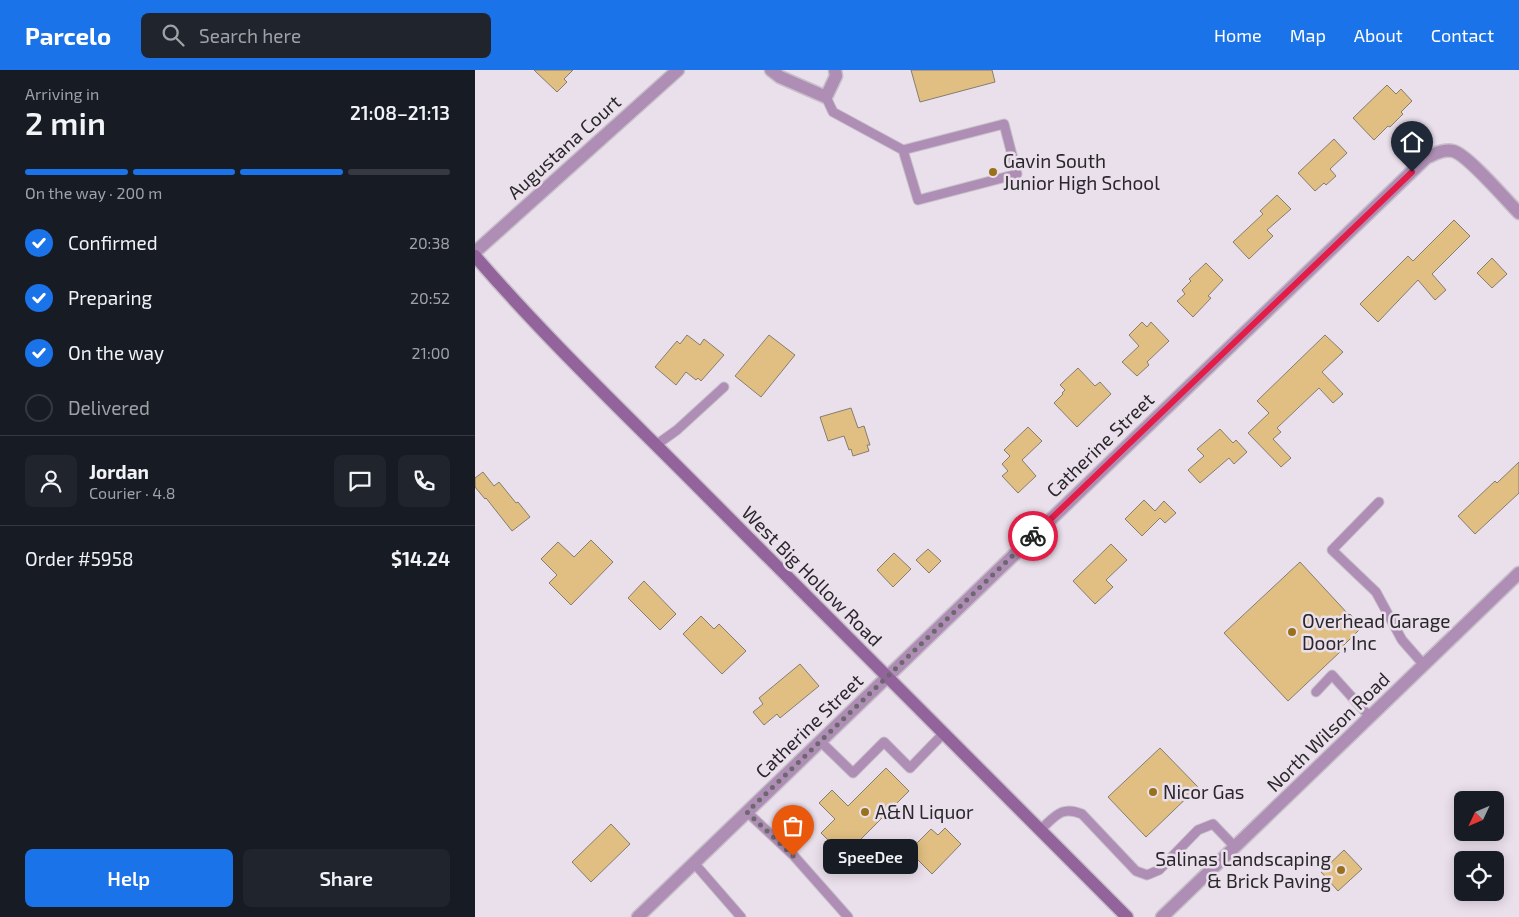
<!DOCTYPE html>
<html lang="en">
<head>
<meta charset="utf-8">
<style>
  :root { --surface:#171b24; --page:#20242c; --text:#f1f3f6; --muted:#9ea1a6; --line:#363941; --accent:#1a73e8 }
  body { margin:0; font-family:"Exo 2",sans-serif; background:var(--page); color:var(--text); height:100vh; display:flex; flex-direction:column; font-size:19px; white-space:nowrap }
  * { box-sizing:border-box; margin:0 }
  p { font-size:16px; color:var(--muted) }
  .icon { flex:none; width:28px; height:28px; fill:none; stroke:currentColor; stroke-width:2; stroke-linecap:round; stroke-linejoin:round }
  .map { position:relative; flex:1; overflow:hidden }
  .side { display:flex; flex-direction:column; background:var(--surface); width:475px }
  .side>* { flex:none }
  .needle { width:32px; rotate:226deg }
  .buttons { position:absolute; left:979px; top:721px; display:grid; gap:10px }
  .buttons a { display:grid; place-items:center; width:50px; height:50px; border-radius:8px; background:var(--surface); box-shadow:0 2px 12px #0003; font-size:25px }
  .pin { position:absolute; display:grid; place-items:center; width:42px; height:42px; color:#fff; margin:-51px -21px; border-radius:50% 50% 50% 0; rotate:-45deg; box-shadow:0 0 5px #0007 }
  .pin .icon { rotate:45deg }
  .courier { position:absolute; display:grid; place-items:center; width:50px; height:50px; margin:-25px; border:4px solid #e11d48; border-radius:50%; background:#fff; color:#222; box-shadow:0 1px 6px #0007 }
  .bubble { position:absolute; height:35px; border-radius:8px; background:var(--surface); box-shadow:0 2px 12px #0003; font-size:16px; font-weight:600; line-height:35px; text-align:center }
  .overview em { font-style:normal; font-weight:600 }
  .overview div { display:flex; flex-direction:column-reverse }
  .overview { display:flex; align-items:center; justify-content:space-between; height:85px; padding:0 25px }
  h1 { font-size:32px; font-weight:600; line-height:38px }
  .bar { display:grid; grid-template-columns:repeat(4,1fr); gap:8px 5px; align-content:center; height:60px; padding:0 25px }
  .bar i { height:6px; border-radius:4px; background:var(--line) }
  .bar .current { background:var(--accent) }
  .bar p { grid-column:span 4 }
  .line { display:flex; align-items:center; gap:12px; padding:0 25px; border-top:1px solid var(--line) }
  .line div { flex:1 }
  .round { display:grid; place-items:center; flex:none; width:52px; height:52px; border-radius:8px; background:var(--page) }
  ol { padding:0 25px; list-style:none }
  li { display:flex; align-items:center; gap:15px; height:55px }
  li p { margin-inline-start:auto }
  li .icon { padding:5px; border-radius:50%; background:var(--accent); color:#fff; stroke-width:4 }
  li:last-child { color:var(--muted) }
  li i { width:28px; height:28px; border:2px solid var(--line); border-radius:50% }
  .action { display:flex; gap:10px; margin-top:auto; padding:10px 25px }
  .action a { flex:1; height:58px; border-radius:8px; background:var(--accent); color:#fff; font-size:20px; font-weight:600; line-height:58px; text-align:center }
  .action a+a { background:var(--page); color:var(--text) }
  header { display:flex; align-items:center; gap:30px; box-sizing:border-box; height:70px; padding:0 25px; background:var(--accent); color:#fff }
  header strong { font-size:24px }
  nav { display:flex; gap:28px; margin-inline-start:auto; font-size:18px }
  .search { width:350px; height:45px; background:var(--page); display:flex; align-items:center; gap:12px; box-sizing:border-box; padding:0 18px; border-radius:8px; color:var(--muted); font-size:19px }
  main { display:flex; flex:1; min-height:0 }
  .map>svg:first-child { display:block }
</style>
</head>
<body>
<header>
<strong>Parcelo</strong>
<div class="search"><svg class="icon" aria-label="search" viewBox="0 0 24 24"><circle cx="10" cy="10" r="6"/><path d="M15 15l6 6"/></svg>Search here</div>
<nav><a>Home</a><a>Map</a><a>About</a><a>Contact</a></nav>
</header>
<main>
<section class="side">
<div class="overview"><div><h1>2 min</h1><p>Arriving in</p></div><em>21:08–21:13</em></div>
<div class="bar"><i class="current"></i><i class="current"></i><i class="current"></i><i></i><p>On the way · 200 m</p></div>
<ol>
<li><svg class="icon" aria-label="check" viewBox="0 0 24 24"><path d="M5 12l5 5 9-10"/></svg>Confirmed<p>20:38</p></li>
<li><svg class="icon" aria-label="check" viewBox="0 0 24 24"><path d="M5 12l5 5 9-10"/></svg>Preparing<p>20:52</p></li>
<li><svg class="icon" aria-label="check" viewBox="0 0 24 24"><path d="M5 12l5 5 9-10"/></svg>On the way<p>21:00</p></li>
<li><i></i>Delivered</li>
</ol>
<div class="line" style="height:90px"><a class="round"><svg class="icon" aria-label="person" viewBox="0 0 24 24"><circle cx="12" cy="8" r="4"/><path d="M4 21q1-7 8-7t8 7"/></svg></a><div><b>Jordan</b><p>Courier · 4.8</p></div><a class="round"><svg class="icon" aria-label="chat" viewBox="0 0 24 24"><path d="M4 5h16v11H9l-5 4z"/></svg></a><a class="round"><svg class="icon" aria-label="phone" viewBox="0 0 24 24"><path d="M5 4h4l2 5-3 2q2 4 5 5l2-3 5 2v4C11 20 4 13 5 4z"/></svg></a></div>
<div class="line" style="height:65px"><div>Order #5958</div><b>$14.24</b></div>
<div class="action"><a>Help</a><a>Share</a></div>
</section>
<div class="map">
<svg width="1044" height="847" viewBox="0 0 1044 847">
  <rect width="100%" height="100%" fill="#eae0ec"/>
  <!-- building -->
  <g fill="#e1bf83" stroke="#847d70">
    <path d="M59,0h39l-9,9 3,3 -10,10z"/>
    <path d="M436,0h81l3,12 -75,20z"/>
    <path d="M912,15l9,9 5,-5 11,12 -11,11 2,2 -13,13 -2,-1 -14,14 -21,-22z"/>
    <path d="M859,69l13,14 -17,16 6,7 -10,9 -2,-2 -9,8 -17,-18z"/>
    <path d="M802,125l14,14 -24,21 6,6 -24,23 -16,-17 30,-28 -3,-3z"/>
    <path d="M979,150l16,16 -38,38 14,16 -11,10 -17,-20 -40,42 -18,-18 48,-48 5,5z"/>
    <path d="M1017,188l15,16 -15,14 -15,-15z"/>
    <path d="M731,193l17,17 -15,16 3,2 -18,19 -16,-16 8,-7 -3,-4 9,-9 -2,-2z"/>
    <path d="M667,252l5,5 4,-5 18,19 -22,21 2,3 -12,11 -15,-14 17,-16 -10,-11z"/>
    <path d="M212,265l13,10 4,-6 20,16 -23,26 -3,-3 -2,2 -10,-8 -10,13 -21,-18 22,-26 3,3z"/>
    <path d="M294,265l26,20 -34,42 -26,-21z"/>
    <path d="M850,265l18,17 -21,20 21,22 -10,9 -14,-15 -42,40 4,4 -8,7 18,19 -10,9 -33,-34 21,-20 -12,-12z"/>
    <path d="M603,298l17,18 5,-4 11,12 -34,33 -23,-24 9,-9 -1,-1 3,-3 -5,-5z"/>
    <path d="M376,338l7,20 6,-2 6,19h-3l2,6 -16,5 -2,-7 -2,1 -5,-14 -16,5 -8,-24z"/>
    <path d="M553,357l14,14 -20,19 14,16 -18,17 -16,-17 6,-5 -6,-7 8,-8 -6,-6z"/>
    <path d="M745,359l13,14 3,-3 11,12 -13,12 -5,-6 -29,25 -12,-13 16,-14 -7,-7z"/>
    <path d="M1044,392v31l-44,41 -17,-18 37,-35 2,2z"/>
    <path d="M8,402l11,14 5,-4 17,21 2,-1 12,15 -18,14 -26,-33 -1,1 -10,-12v-9z"/>
    <path d="M669,430l11,11 9,-10 12,12 -11,10 -5,-5 -18,18 -17,-17z"/>
    <path d="M116,470l22,22 -42,43 -22,-22 8,-8 -16,-16 17,-17 16,15z"/>
    <path d="M636,474l16,16 -21,20 7,7 -18,17 -22,-23z"/>
    <path d="M453,479l13,12 -12,12 -13,-13z"/>
    <path d="M419,483l17,16 -18,18 -16,-17z"/>
    <path d="M825,492l49,53 1,-1 9,9 -2,5 2,2 -20,20 2,1 -53,50 -64,-68z"/>
    <path d="M169,511l32,33 -16,16 -32,-32z"/>
    <path d="M226,546l13,13 5,-5 27,27 -24,23 -39,-40z"/>
    <path d="M325,594l19,22 -39,32 -3,-4 -13,11 -11,-13 10,-8 -4,-6z"/>
    <path d="M685,678l38,39 -52,50 -38,-40z"/>
    <path d="M411,698l23,23 -65,65 -23,-23 14,-14 -16,-16 13,-13 16,16z"/>
    <path d="M136,754l19,20 -39,38 -19,-20z"/>
    <path d="M470,758l16,16 -29,30 -23,-23 22,-22 7,6z"/>
    <path d="M869,780l18,19 -24,22 -17,-19z"/>
  </g>
  <g fill="none" stroke-linecap="round" stroke-linejoin="round">
    <defs>
      <g id="service">
        <path d="M351,27l7,15 70,38 101,-26 13,50 -99,26 -15,-50"/>
        <path d="M181,375l21,-15 47,-43"/>
        <path d="M904,432l-47,48 44,42 26,48 22,25"/>
        <path d="M841,622l16,-17 38,42"/>
        <path d="M345,671l33,32 31,-31 26,26 33,-34"/>
        <path d="M272,742l47,44 54,61"/>
        <path d="M565,760c15,-13 21,-25 42,-16l54,57 11,4 12,-5 39,-40 15,-6 22,23"/>
        <path d="M219,793l47,54"/>
      </g>
      <g id="minor">
        <path d="M296,0l9,7 46,20 10,-21 -1,-6"/>
        <path d="M0,182l203,-182"/>
        <path d="M163,847l788,-759c8,-4 17,-9 27,-7 14,3 54,50 66,62"/>
      </g>
      <path id="tertiary" d="M687,847l357,-344"/>
      <path id="secondary" d="M0,186c73,85 155,162 233,241 139,141 279,281 419,420"/>
    </defs>
    <!-- service casing -->
    <use href="#service" stroke="#c7bfc9" stroke-width="11"/>
    <!-- minor casing -->
    <use href="#minor" stroke="#c7bfc9" stroke-width="15"/>
    <!-- tertiary casing -->
    <use href="#tertiary" stroke="#c7bfc9" stroke-width="15"/>
    <!-- secondary casing -->
    <use href="#secondary" stroke="#c7bfc9" stroke-width="15"/>
    <!-- service -->
    <use href="#service" stroke="#ae8eb4" stroke-width="9"/>
    <!-- minor -->
    <use href="#minor" stroke="#ae8eb4" stroke-width="12"/>
    <!-- tertiary -->
    <use href="#tertiary" stroke="#ae8eb4" stroke-width="12"/>
    <!-- secondary -->
    <use href="#secondary" stroke="#93649c" stroke-width="12"/>
  </g>
  <g fill="none" stroke-linecap="round" stroke-linejoin="round">
    <!-- done -->
    <path stroke="#6d686f" stroke-width="5" stroke-dasharray="0 9" d="M318,786l-46,-44 286,-276"/>
    <!-- route -->
    <path stroke="#e11d48" stroke-width="6" d="M558,466l379,-364"/>
  </g>
  <!-- markers -->
  <g fill="#99711d" stroke="#eae0ec" stroke-width="2">
    <circle cx="518" cy="102" r="5"/>
    <circle cx="817" cy="562" r="5"/>
    <circle cx="678" cy="722" r="5"/>
    <circle cx="390" cy="742" r="5"/>
    <circle cx="866" cy="800" r="5"/>
  </g>
  <g text-anchor="middle" stroke-width="5" stroke-linejoin="round" paint-order="stroke">
    <!-- street labels -->
    <g font-size="19" fill="#2a272b" stroke="#eae0ec">
      <text transform="translate(89 77) rotate(-42)" y="7">Augustana Court</text>
      <text transform="translate(625 375) rotate(-44)" y="7">Catherine Street</text>
      <text transform="translate(337 506) rotate(45)" y="7">West Big Hollow Road</text>
      <text transform="translate(334 656) rotate(-44)" y="7">Catherine Street</text>
      <text transform="translate(853 662) rotate(-44)" y="7">North Wilson Road</text>
    </g>
    <!-- poi labels -->
    <g font-size="19" fill="#2a272b" stroke="#eae0ec" text-anchor="start">
      <text x="528" y="98">Gavin South<tspan x="528" dy="22">Junior High School</tspan></text>
      <text x="827" y="558">Overhead Garage<tspan x="827" dy="22">Door, Inc</tspan></text>
      <text x="688" y="729">Nicor Gas</text>
      <text x="400" y="749">A&amp;N Liquor</text>
      <text x="856" y="796" text-anchor="end">Salinas Landscaping<tspan x="856" dy="22">&amp; Brick Paving</tspan></text>
    </g>
  </g>
</svg>
<div class="buttons">
<a><svg class="needle" viewBox="-14 -14 28 28"><path d="M0-13l5 13h-10z" fill="#e53935"/><path d="M0 13l5-13h-10z" fill="#9ea1a6"/></svg></a>
<a><svg class="icon" aria-label="locate" viewBox="0 0 24 24"><circle cx="12" cy="12" r="6"/><path d="M12 2v4M12 18v4M2 12h4M18 12h4"/></svg></a>
</div>
<div class="pin" style="left:318px;top:786px;background:#ea580c"><svg class="icon" aria-label="bag" viewBox="0 0 24 24"><path d="M5 8h14l-1 12H6zM9 8a3 3 0 0 1 6 0"/></svg></div>
<div class="pin" style="left:937px;top:102px;background:#1f2937"><svg class="icon" aria-label="home" viewBox="0 0 24 24"><path d="M3 11l9-7 9 7M6 9v11h12V9"/></svg></div>
<div class="courier" style="left:558px;top:466px"><svg class="icon" aria-label="bike" viewBox="0 0 24 24"><circle cx="6" cy="16" r="4"/><circle cx="18" cy="16" r="4"/><path d="M6 16l4-8h5l3 8M10 8l3 8H6M13 5h3"/></svg></div>
<div class="bubble" style="left:348px;top:769px;width:95px">SpeeDee</div>
</div>
</main>
</body>
</html>
